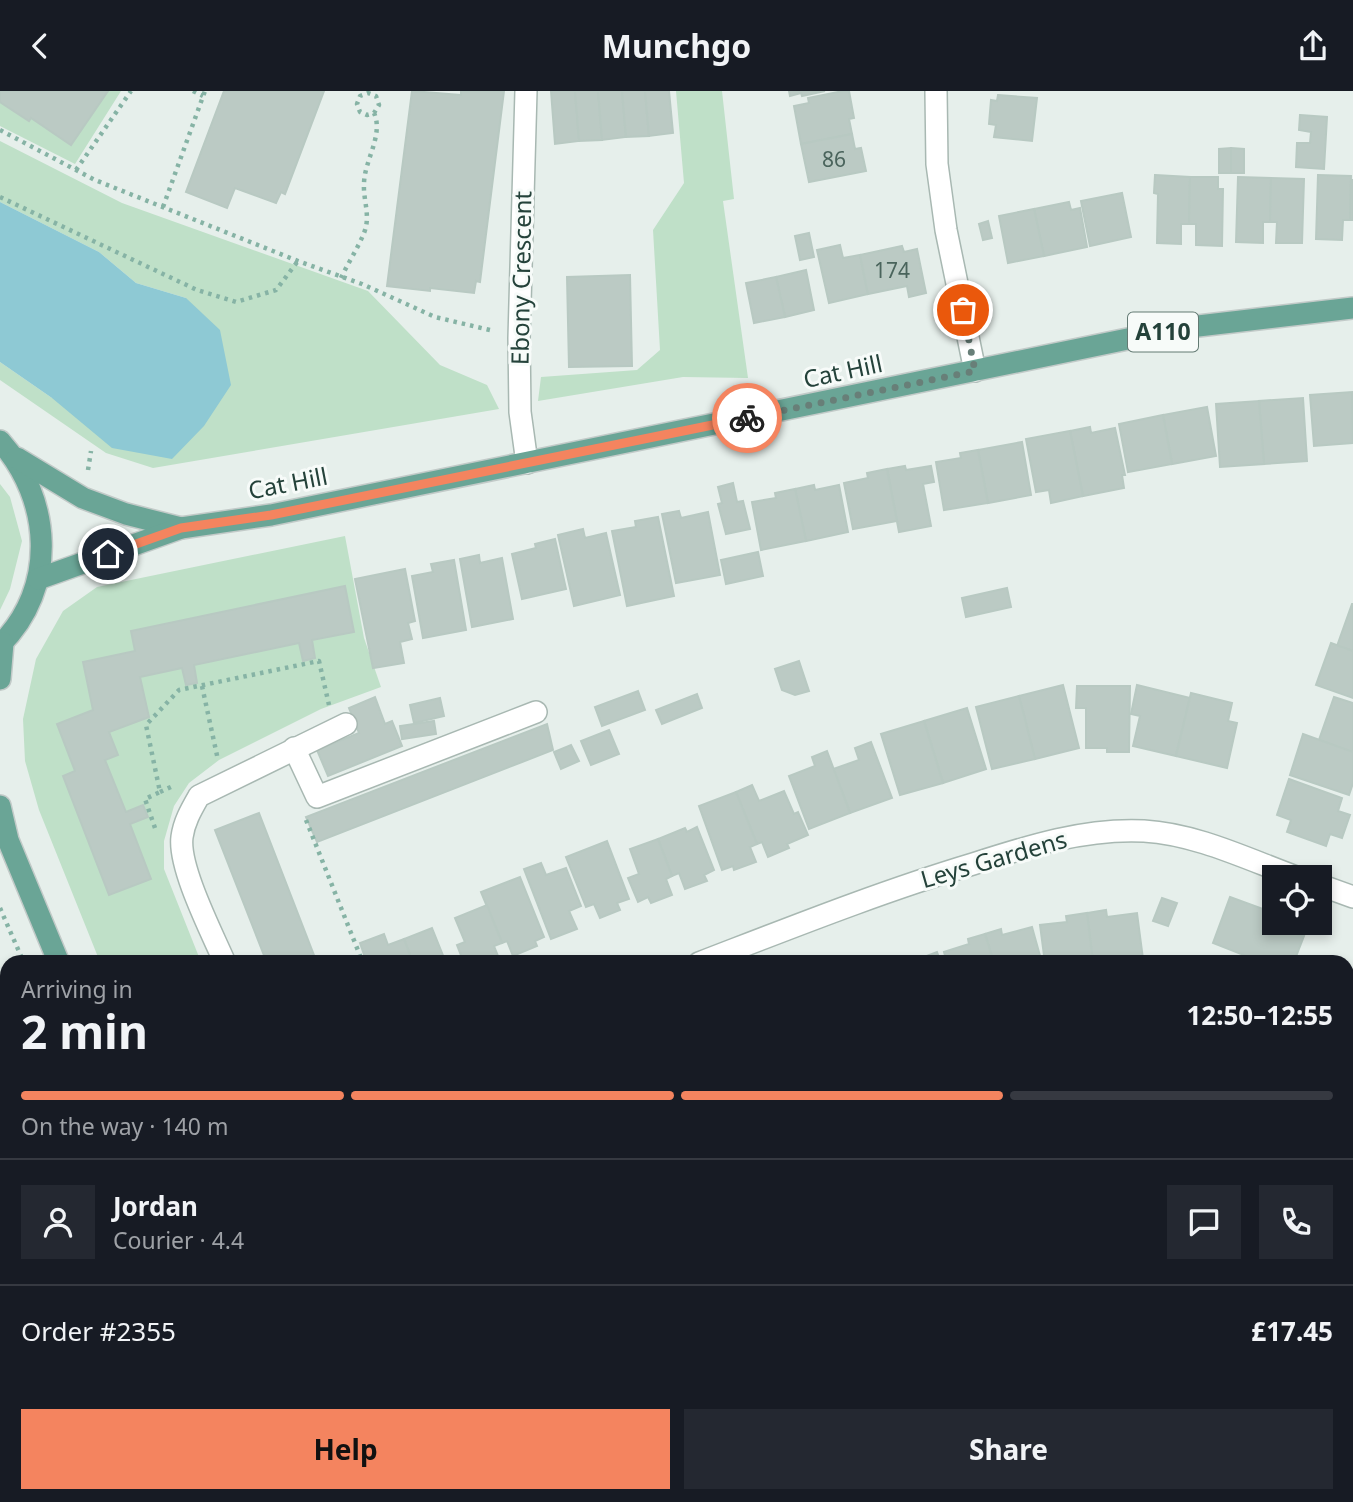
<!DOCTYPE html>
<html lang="en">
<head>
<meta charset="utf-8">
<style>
  :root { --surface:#171b24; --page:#242831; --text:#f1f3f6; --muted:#9ea1a6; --line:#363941; --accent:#f4845f }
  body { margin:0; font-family:"Noto Sans",sans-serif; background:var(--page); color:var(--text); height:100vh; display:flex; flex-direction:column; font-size:26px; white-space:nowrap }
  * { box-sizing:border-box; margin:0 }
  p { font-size:23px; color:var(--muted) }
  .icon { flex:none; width:38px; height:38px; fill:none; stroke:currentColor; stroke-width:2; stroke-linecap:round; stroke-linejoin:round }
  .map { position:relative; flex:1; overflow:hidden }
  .drawer { position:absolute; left:0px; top:864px; width:1354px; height:548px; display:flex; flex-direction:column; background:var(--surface); border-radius:21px 21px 0 0; box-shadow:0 4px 10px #0003 }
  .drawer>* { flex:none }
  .buttons { position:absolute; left:1262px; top:774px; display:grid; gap:14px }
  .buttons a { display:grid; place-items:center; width:70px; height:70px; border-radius:0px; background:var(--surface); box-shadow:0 4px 10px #0003; font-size:35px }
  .pin { position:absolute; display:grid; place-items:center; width:60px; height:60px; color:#fff; margin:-30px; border:4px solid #fff; border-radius:50%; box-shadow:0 2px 7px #0007 }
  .courier { position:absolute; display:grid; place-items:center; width:70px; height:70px; margin:-35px; border:5px solid #f4845f; border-radius:50%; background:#fff; color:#222; box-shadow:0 2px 9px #0007 }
  .headline em { font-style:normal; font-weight:700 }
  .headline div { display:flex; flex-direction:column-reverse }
  .headline { display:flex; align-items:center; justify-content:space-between; height:119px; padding:0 21px }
  h1 { font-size:46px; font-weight:700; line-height:52px }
  .bar { display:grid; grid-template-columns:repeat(4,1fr); gap:10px 7px; align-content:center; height:84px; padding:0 21px }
  .bar i { height:9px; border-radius:5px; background:var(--line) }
  .bar .current { background:var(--accent) }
  .bar p { grid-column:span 4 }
  .line { display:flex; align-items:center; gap:18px; padding:0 21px; border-top:2px solid var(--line) }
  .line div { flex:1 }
  .round { display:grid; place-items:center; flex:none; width:74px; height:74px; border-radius:0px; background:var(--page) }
  .cta { display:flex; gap:14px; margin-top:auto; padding:14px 21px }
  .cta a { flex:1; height:80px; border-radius:0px; background:var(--accent); color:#111; font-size:28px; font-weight:700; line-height:80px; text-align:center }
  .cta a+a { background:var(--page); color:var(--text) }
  header { display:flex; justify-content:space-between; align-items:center; height:91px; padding:0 21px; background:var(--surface); font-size:32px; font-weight:700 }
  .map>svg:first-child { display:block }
</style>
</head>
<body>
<header><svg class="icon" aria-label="back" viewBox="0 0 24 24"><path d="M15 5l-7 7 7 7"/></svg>Munchgo<svg class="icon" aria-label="share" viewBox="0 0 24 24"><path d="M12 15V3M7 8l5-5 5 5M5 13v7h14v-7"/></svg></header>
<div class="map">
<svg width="1353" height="1411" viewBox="0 0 1353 1411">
  <rect width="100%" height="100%" fill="#e6efeb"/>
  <!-- green -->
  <g fill="#bfe0c8">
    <path d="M108,0h13l-46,73 -75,-38v-24l28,19 3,-3 40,27z"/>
    <path d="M676,0h46l12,108 -11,2 25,177 -65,-1 -145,24 3,-24 96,-7 23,-20 -7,-120 31,-47z"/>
    <path d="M0,50l122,62 246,88 72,74 47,20 12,24 -346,59 -47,-15 -106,-73v-18l52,36 134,-100 -50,-15 -37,-31 -99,-50z"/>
    <path d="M0,393l10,13 12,44 -12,48 -10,21z"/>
    <path d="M345,445l19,102 17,49 -60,22 -102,51 -30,23 -15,23 -10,35v28l37,93h-101l-61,-152 -14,-49 -2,-42 13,-60 27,-48 34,-24z"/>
    <path d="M1348,1024l5,3v137l-5,-1z"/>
  </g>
  <!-- water -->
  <path fill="#8ec9d4" d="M0,111l99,50 37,31 50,15 34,32 11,55 -27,41 -32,33 -60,-11 -60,-50 -52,-36z"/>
  <!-- building -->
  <g fill="#bbcac4" stroke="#b8c9c2" stroke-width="2">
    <path d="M0,0h108l-37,54 -40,-27 -2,3 -29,-19z"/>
    <path d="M224,0h100l-39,103 -4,-2 -5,11 -41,-15 -8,20 -41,-16z"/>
    <path d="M412,0l49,4v-4h43l-24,191 -4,-1 -2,12 -44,-5v3l-43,-5z"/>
    <path d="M551,0h24l4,50 -24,3z"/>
    <path d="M575,0h23l4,49 -23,1z"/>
    <path d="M598,0h24l4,46 -24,3z"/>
    <path d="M622,0h23l4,45 -23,1z"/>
    <path d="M645,0h24l4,42 -24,3z"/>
    <path d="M789,0h36l-23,5 -1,-3 -11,3z"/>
    <path d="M843,0h6l5,27 -5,1 3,15 -51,10 -7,-38 15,-3 -1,-5z"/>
    <path d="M998,4l39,3 -5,43 -38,-4 2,-12 -7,-1 2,-24 6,1z"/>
    <path d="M1300,24l27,2 -3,52 -28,-2 1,-24h13l1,-11 -12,-2z"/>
    <path d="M852,43l3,15 6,-1 5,23 -57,11 -8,-38z"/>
    <path d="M1231,57l13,1v24h-13z"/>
    <path d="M1231,57v25h-12v-24z"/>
    <path d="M1155,84l35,2 -1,47h-8v20l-24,-1 1,-49 -4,-1z"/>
    <path d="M1318,84l33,1 -1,44h-7l-1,20 -26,-1z"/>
    <path d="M1190,86h28v12h5l-1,57 -26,-1v-21h-7z"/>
    <path d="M1238,86l33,1 -1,44h-7v21l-27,-1z"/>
    <path d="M1271,87l33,1 -2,64h-26l1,-21h-7z"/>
    <path d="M1351,89h2v40h-3z"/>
    <path d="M1122,102l9,44 -41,9 -9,-45z"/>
    <path d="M1069,111l2,8 9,-2 7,39 -43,9 -10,-47z"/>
    <path d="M1034,118l10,47 -36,7 -9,-47z"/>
    <path d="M988,130l4,17 -9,2 -4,-16z"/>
    <path d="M809,142l5,24 -14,3 -5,-24z"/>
    <path d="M840,154l3,13 17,-3 8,39 -39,9 -12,-53z"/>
    <path d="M902,155l2,6 13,-3 9,44 -17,4 -2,-11 -39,8 -8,-39z"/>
    <path d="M806,179l8,40 -29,7 -9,-40z"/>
    <path d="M630,184l2,91 -63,1 -2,-90z"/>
    <path d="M776,186l9,40 -31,6 -8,-40z"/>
    <path d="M1352,301l1,51 -39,3 -4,-51z"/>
    <path d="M1303,307l4,63 -43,3 -5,-63z"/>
    <path d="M1259,310l5,63 -44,3 -4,-63z"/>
    <path d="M1207,316l9,49 -44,8 -9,-49z"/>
    <path d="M1163,324l9,49 -44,8 -9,-48z"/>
    <path d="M1090,336l1,6 24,-5 10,47h-3l2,13 -41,8 -13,-65z"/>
    <path d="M1070,340l13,65 -32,7 -2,-13 -13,2 -10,-53z"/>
    <path d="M1022,351l9,53 -43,8 -10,-53z"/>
    <path d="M978,359l10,53 -44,7 -8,-48 25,-4 -1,-5z"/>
    <path d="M905,375l1,4 25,-4 3,16 -11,2 8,42 -32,6 -12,-63z"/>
    <path d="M887,378l10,52 -44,8 -9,-46 24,-5 -1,-5z"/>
    <path d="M733,392l4,19 6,-1 7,28 -24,5 -8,-30 4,-1 -4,-16z"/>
    <path d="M814,394l1,5 24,-5 9,47 -42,9 -11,-52z"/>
    <path d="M795,398l11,52 -45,9 -9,-48 24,-4 -1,-5z"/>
    <path d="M679,420l2,7 27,-6 12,63 -44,8 -14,-69z"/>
    <path d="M658,426l16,79 -47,10 -15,-75 24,-4 -1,-6z"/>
    <path d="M583,438l2,9 21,-5 14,62 -46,11 -16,-71z"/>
    <path d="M555,448l11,50 -44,10 -10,-45 24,-6 -1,-4z"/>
    <path d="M758,461l5,24 -37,8 -5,-24z"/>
    <path d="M479,464l1,8 22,-5 11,61 -41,8 -12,-68z"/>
    <path d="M454,469l12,70 -43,8 -11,-62 21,-4 -2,-8z"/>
    <path d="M405,478l10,52 -7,2 4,16 -12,3 4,21 -31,5 -18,-89z"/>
    <path d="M345,495l9,46 -42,8 3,18 -12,3 -4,-18 -105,22 3,18 -11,2 -4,-17 -42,9 9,40 -40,15 9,23 -13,5 21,52 17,-7 5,12 -18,7 21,55 -42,16 -46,-119 12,-5 -18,-47 36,-14 -10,-48 52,-11 -4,-20z"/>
    <path d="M1007,497l4,19 -45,10 -4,-19z"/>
    <path d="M1352,513h1v47l-16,-5z"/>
    <path d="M1331,552l22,8v47l-37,-13z"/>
    <path d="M799,570l10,30 -14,4 -13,-5 -7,-21z"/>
    <path d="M1063,594l16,63 -44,11 -16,-63z"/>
    <path d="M1137,594l53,13 -14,58 -43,-10 7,-30 -9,-2z"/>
    <path d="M1077,595h53l-1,66h-22v-4h-21v-40h-10z"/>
    <path d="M638,600l7,19 -43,16 -7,-19z"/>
    <path d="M1191,602l41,10 -4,18 9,2 -10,45 -51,-12z"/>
    <path d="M697,603l5,14 -40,16 -6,-14z"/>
    <path d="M1019,605l16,63 -43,10 -16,-62z"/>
    <path d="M375,606l10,27 7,-3 10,25 -74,30 -11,-26 42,-17 -10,-25z"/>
    <path d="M1334,606l19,6v49l-34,-12z"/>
    <path d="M440,607l4,18 -30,7 -4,-18z"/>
    <path d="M967,617l19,61 -43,14 -19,-62z"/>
    <path d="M434,630l2,13 -34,5 -2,-13z"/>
    <path d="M924,630l19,62 -43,12 -19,-61z"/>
    <path d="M547,633l6,26 -236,92 -11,-25z"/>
    <path d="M609,639l10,24 -28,11 -10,-24z"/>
    <path d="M1303,643l50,18v31l-4,12 -59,-20z"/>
    <path d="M871,651l21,56 -42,15 -17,-44 26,-9 -4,-12z"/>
    <path d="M571,654l8,16 -18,8 -7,-17z"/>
    <path d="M827,660l23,62 -41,16 -20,-53 26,-10 -3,-9z"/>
    <path d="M1289,688l53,19 -4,13 12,4 -8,23 -12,-4 -4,12 -39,-14 4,-12 -14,-5z"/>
    <path d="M752,694l7,16 25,-10 10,23 4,-2 10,23 -21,9 2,4 -21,9 -6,-15 -5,2 -21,-52z"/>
    <path d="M736,701l21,52 -7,3 6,15 -22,8 -1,-4 -11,4 -23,-64z"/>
    <path d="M259,722l58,150h-50l-52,-133z"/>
    <path d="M697,736l17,43 -10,5 3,6 -22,8 -6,-16 -7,3 -14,-37 27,-11 2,4z"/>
    <path d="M658,748l14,37 -6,3 6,16 -21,8 -3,-6 -10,5 -10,-24 11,-4 -9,-25z"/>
    <path d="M607,750l22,58 -12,4 3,7 -20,8 -6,-14 -8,3 -20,-50z"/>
    <path d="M541,772l5,12 20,-7 15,38 -12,5 8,18 -26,10 -27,-70z"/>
    <path d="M520,786l24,60 -9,4 2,5 -24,10 -6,-15 -5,2 -21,-51z"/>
    <path d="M1230,806l44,16v9h27l-5,12 8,2 -9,23 -10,-3 -2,7h-19l-51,-20z"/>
    <path d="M1162,807l15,5 -9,23 -15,-5z"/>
    <path d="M487,814l15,38 -8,3 6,15 -36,2 -7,-18 8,-3 -10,-24z"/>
    <path d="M1106,819l1,7 30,-4 6,46 -9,4h-41l-6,-50z"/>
    <path d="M1087,822l6,50h-48l-5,-38 27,-3 -1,-6z"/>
    <path d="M1032,836l10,36h-48l-9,-29 16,-5 1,6z"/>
    <path d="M432,837l14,35h-33l-9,-24z"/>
    <path d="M384,843l4,11 16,-6 9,24h-46l-7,-20z"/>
    <path d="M985,843l9,29h-47l-3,-11 25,-8 -1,-5z"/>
    <path d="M937,861l4,11h-47l15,-6 2,5z"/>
    <path d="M7,1084v62l-7,3v-63z"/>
    <path d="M7,1172v76l-7,-19v-54z"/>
    <path d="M1353,1266v24l-5,-7v-13z"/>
    <path d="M7,1275v55l-3,1 -4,-11v-43z"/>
    <path d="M1348,1301l5,14v4l-5,2z"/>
    <path d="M58,1405h57l2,6h-57z"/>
    <path d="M349,1405h94l2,6h-94z"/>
    <path d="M505,1405h32l3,6h-32z"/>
    <path d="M923,1405h84l3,6h-84z"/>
    <path d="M1020,1405h48l-16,6h-30z"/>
    <path d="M1081,1405h36l1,4 -35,2z"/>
  </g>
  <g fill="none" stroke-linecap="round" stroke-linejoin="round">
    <defs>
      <g id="minor">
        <path d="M526,0l-7,247 1,74 7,51"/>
        <path d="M936,0l1,73 9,66 29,141"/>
        <path d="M294,657l23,49 219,-85"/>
        <path d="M1320,794l33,12"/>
        <path d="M225,872c-13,-30 -47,-96 -43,-126 2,-15 9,-27 17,-41l147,-72"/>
        <path d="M699,872c91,-35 181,-71 274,-99 56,-18 112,-36 171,-33 52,3 103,28 152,46"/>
        <path d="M0,897l7,18"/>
        <path d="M1348,935l5,-15"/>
        <path d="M1348,1014l5,3"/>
        <path d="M1348,1173l5,-1"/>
        <path d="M198,1405l3,6"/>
        <path d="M324,1405l2,6"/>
        <path d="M488,1405l2,6"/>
        <path d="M676,1411l15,-6"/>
      </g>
      <g id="major">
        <path d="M0,350c52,58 58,147 0,204"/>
        <path d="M17,367l66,40 43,16 55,14"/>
        <path d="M38,488l143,-51 90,-13 910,-187 172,-20"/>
        <path d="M0,588l3,-36"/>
        <path d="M0,715l8,34 51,123"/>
        <path d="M271,1405l2,6"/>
      </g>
    </defs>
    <!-- minor casing -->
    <use href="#minor" stroke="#a8b8b2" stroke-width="24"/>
    <!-- major casing -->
    <use href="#major" stroke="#c2cac8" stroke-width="24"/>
    <!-- path -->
    <g stroke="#86b3a5" stroke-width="4.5" stroke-dasharray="3.5 5" stroke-linecap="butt">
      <path d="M193,0l10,5"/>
      <path d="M0,39l95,50 203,81 64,23 73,33 59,14"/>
      <path d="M76,79l55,-79"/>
      <path d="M0,106l197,93 39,12 40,-12 22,-29"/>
      <path d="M163,116l42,-116"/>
      <path d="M341,187c7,-15 17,-30 23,-45 7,-17 -1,-33 0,-49 0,-23 20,-49 10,-71l-7,2 -7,-3 -3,-8 3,-8 8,-3 8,3 3,9 -5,8"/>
      <path d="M88,379l3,-19"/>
      <path d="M202,595l16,74"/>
      <path d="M160,701l15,-7"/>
      <path d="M306,729l57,143"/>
      <path d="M155,737l-10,-29 15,-7 -14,-67 33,-35 140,-29 10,44"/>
      <path d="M0,817l24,55"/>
      <path d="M235,1405l2,6"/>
    </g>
    <!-- minor -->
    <use href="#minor" stroke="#fff" stroke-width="21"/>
    <!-- major -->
    <use href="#major" stroke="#6aa596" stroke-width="21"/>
  </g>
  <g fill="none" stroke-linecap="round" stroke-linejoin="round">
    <!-- done -->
    <path stroke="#687f78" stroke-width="7" stroke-dasharray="0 12.6" d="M747,327l228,-47 -12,-61"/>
    <!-- route -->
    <path stroke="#f4845f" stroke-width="9" d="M108,463l73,-26 90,-13 476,-97"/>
  </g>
  <g text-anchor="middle" stroke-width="6" stroke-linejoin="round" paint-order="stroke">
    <!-- number labels -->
    <g font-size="21" fill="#4a645c">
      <text x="834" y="76">86</text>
      <text x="892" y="187">174</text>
    </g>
    <!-- shield labels -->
    <rect fill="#f7fbf9" stroke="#637a73" stroke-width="2" x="1128" y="221.5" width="70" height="39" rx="5"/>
    <g font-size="23" font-weight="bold" fill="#24423a">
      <text x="1163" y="249">A110</text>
    </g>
    <!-- street labels -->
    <g font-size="24" fill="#24423a" stroke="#f7fbf9">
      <text transform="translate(522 187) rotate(-89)" y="8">Ebony Crescent</text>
      <text transform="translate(843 281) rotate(-12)" y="8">Cat Hill</text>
      <text transform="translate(288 393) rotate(-11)" y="8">Cat Hill</text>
      <text transform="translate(994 769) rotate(-16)" y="8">Leys Gardens</text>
    </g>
  </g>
</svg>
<div class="buttons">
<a><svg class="icon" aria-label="locate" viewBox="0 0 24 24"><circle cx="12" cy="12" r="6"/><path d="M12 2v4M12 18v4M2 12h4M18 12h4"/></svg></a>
</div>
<div class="pin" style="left:963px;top:219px;background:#ea580c"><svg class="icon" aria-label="bag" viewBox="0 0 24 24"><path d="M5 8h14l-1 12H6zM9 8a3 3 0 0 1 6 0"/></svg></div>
<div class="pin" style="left:108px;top:463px;background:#1f2937"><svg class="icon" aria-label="home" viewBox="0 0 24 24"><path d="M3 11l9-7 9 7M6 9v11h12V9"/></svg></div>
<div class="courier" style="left:747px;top:327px"><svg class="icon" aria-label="bike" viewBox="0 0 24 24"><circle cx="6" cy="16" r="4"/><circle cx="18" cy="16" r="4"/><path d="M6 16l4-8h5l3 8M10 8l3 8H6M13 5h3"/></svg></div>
<section class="drawer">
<div class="headline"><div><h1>2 min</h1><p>Arriving in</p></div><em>12:50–12:55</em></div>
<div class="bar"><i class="current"></i><i class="current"></i><i class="current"></i><i></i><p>On the way · 140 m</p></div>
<div class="line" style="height:126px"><a class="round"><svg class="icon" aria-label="person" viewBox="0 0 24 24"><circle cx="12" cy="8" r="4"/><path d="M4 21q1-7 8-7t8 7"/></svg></a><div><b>Jordan</b><p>Courier · 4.4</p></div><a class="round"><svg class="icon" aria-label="chat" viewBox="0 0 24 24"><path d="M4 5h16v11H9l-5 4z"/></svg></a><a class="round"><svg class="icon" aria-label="phone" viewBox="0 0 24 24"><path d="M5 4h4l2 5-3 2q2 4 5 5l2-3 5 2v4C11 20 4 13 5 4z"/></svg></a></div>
<div class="line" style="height:91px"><div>Order #2355</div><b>£17.45</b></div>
<div class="cta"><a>Help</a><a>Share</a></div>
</section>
</div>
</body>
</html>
